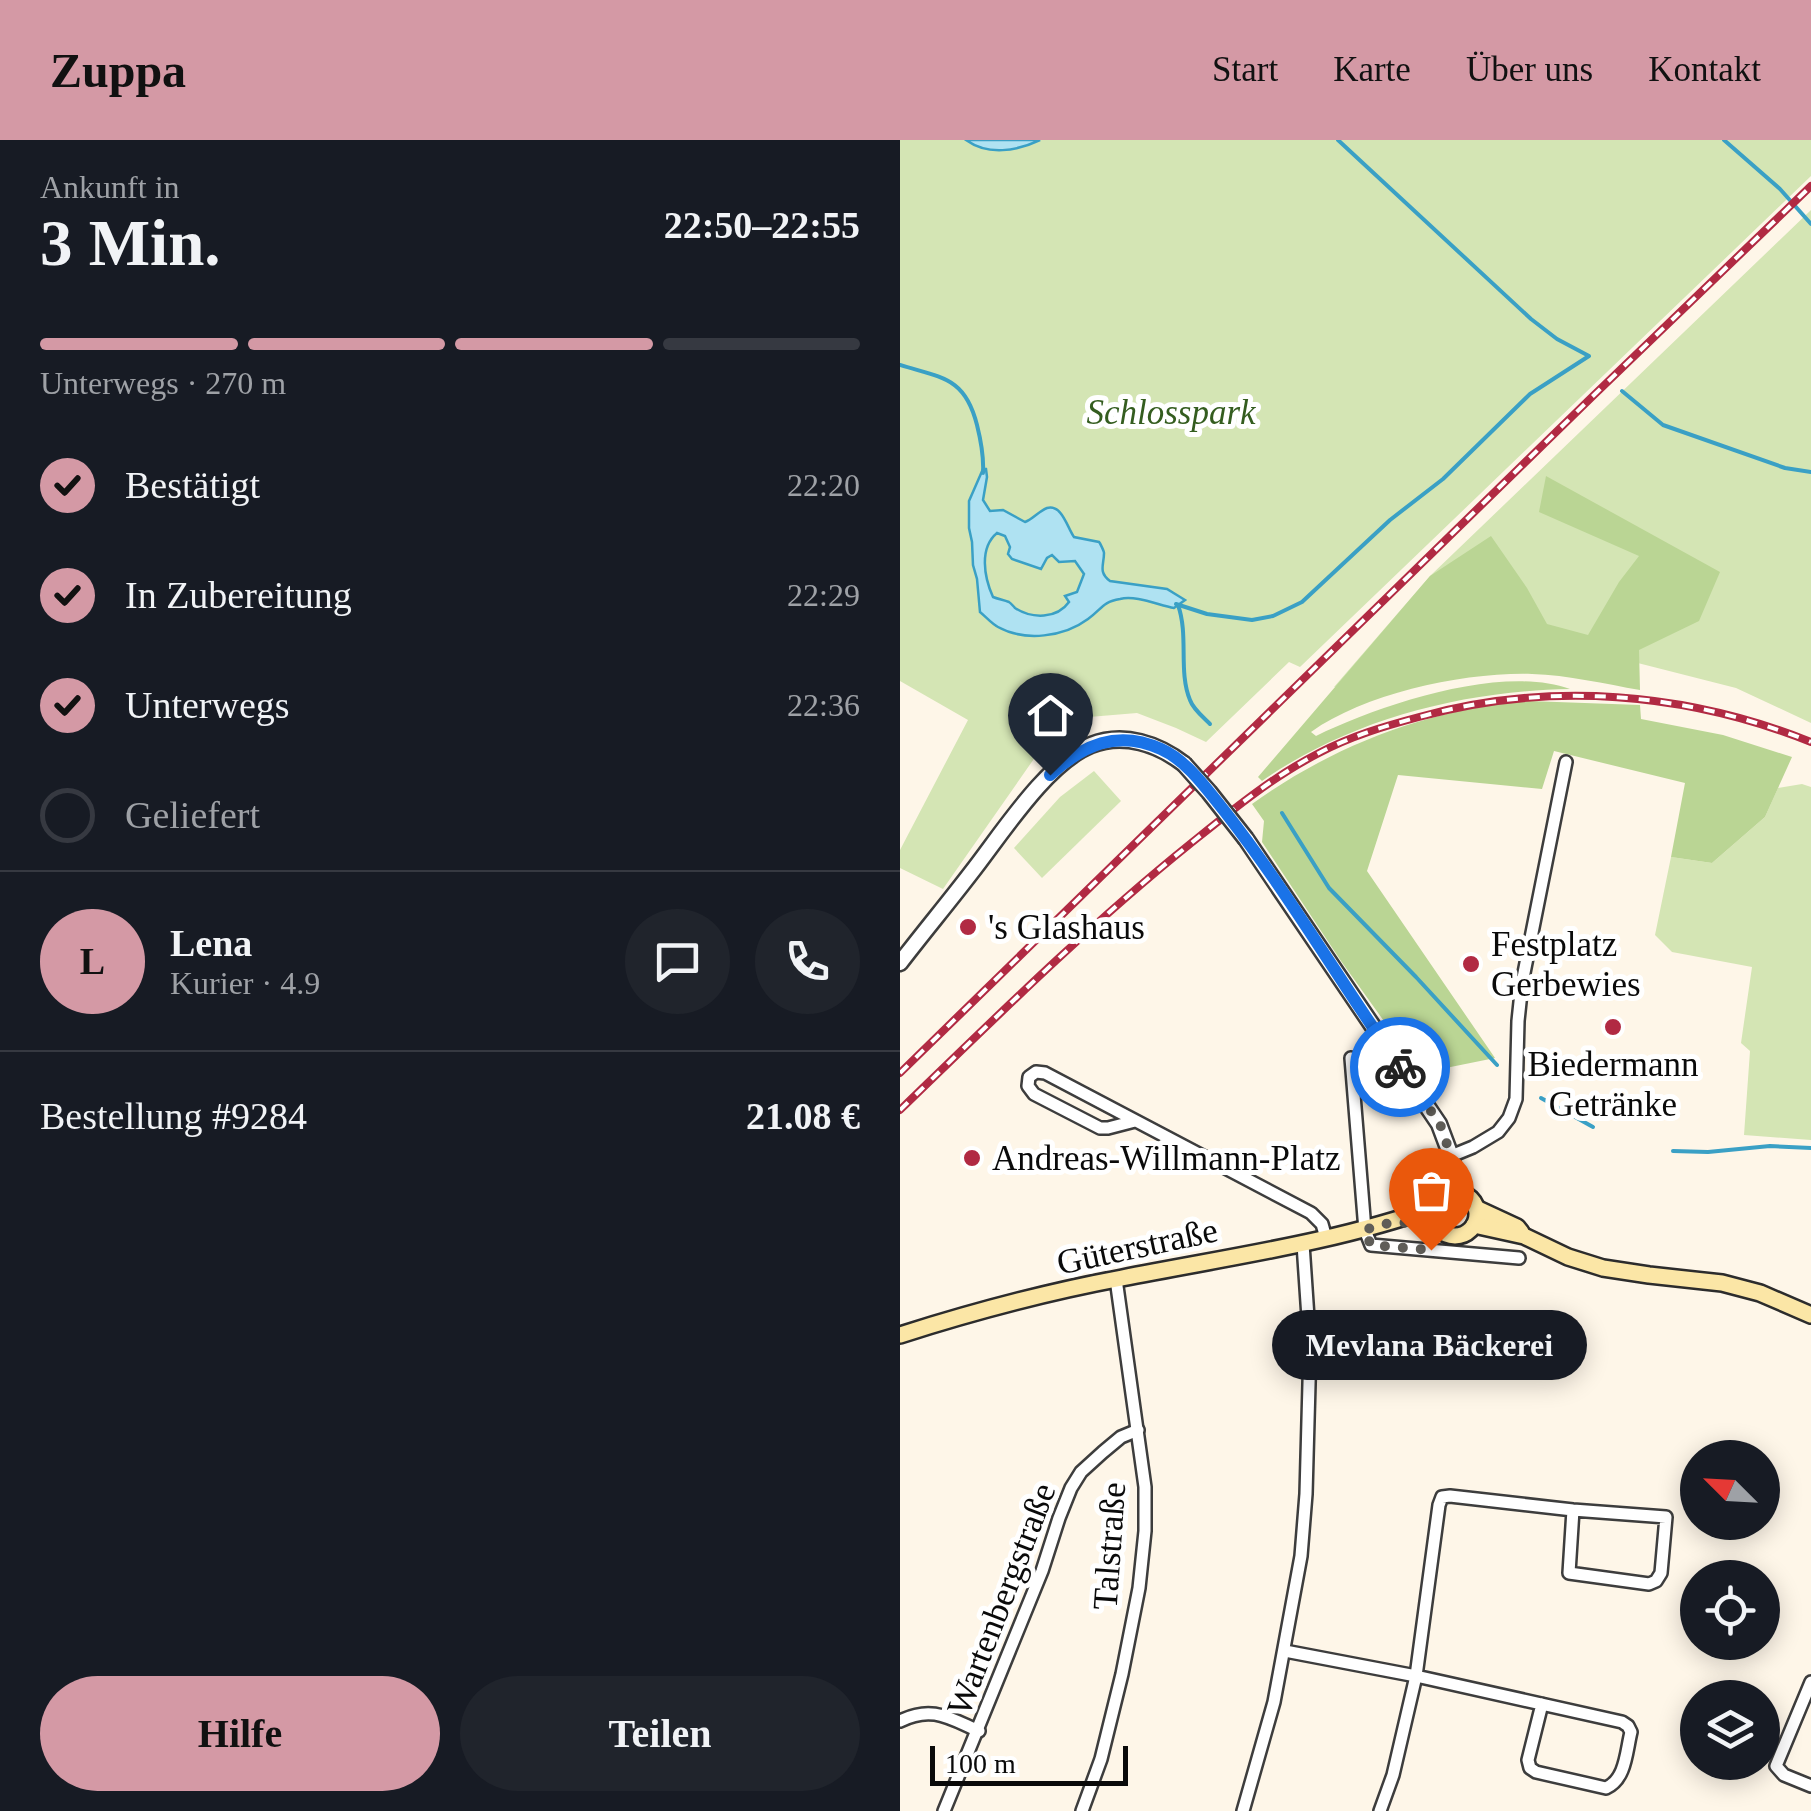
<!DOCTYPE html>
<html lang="de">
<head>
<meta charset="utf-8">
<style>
  :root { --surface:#171b24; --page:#20242c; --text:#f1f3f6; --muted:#9ea1a6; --line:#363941; --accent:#d499a5 }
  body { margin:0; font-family:"Times New Roman",serif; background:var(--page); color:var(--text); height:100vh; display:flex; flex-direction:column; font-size:38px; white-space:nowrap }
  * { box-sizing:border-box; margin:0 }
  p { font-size:32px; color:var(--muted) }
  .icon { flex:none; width:55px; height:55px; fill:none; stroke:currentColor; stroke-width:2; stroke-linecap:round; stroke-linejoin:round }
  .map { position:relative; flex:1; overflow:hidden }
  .drawer { display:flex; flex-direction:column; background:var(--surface); width:900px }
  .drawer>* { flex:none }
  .needle { width:65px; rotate:294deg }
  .fabs { position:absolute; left:780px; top:1300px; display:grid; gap:20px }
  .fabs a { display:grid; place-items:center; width:100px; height:100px; border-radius:50%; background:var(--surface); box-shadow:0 5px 25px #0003; font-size:50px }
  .scale { position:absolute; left:30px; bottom:25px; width:198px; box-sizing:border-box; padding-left:10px; border:5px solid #0a0a0a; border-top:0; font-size:28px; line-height:35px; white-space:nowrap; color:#0a0a0a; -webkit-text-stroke:8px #fff; paint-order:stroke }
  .pin { position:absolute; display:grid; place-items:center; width:85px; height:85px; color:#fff; margin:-102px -42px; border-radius:50% 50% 50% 0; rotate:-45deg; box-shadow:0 0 10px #0007 }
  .pin .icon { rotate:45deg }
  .courier { position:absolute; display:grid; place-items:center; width:100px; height:100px; margin:-50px; border:8px solid #1a73e8; border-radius:50%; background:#fff; color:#222; box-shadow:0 2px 12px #0007 }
  .bubble { position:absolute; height:70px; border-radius:35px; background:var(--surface); box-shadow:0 5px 25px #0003; font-size:32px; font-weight:700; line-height:70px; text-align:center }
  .head em { font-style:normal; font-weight:700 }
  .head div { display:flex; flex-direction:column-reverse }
  .head { display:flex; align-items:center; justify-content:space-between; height:170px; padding:0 40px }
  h1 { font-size:65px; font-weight:700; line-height:75px }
  .bar { display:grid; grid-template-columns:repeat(4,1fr); gap:15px 10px; align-content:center; height:120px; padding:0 40px }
  .bar i { height:12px; border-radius:8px; background:var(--line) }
  .bar .current { background:var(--accent) }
  .bar p { grid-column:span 4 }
  .line { display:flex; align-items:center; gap:25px; padding:0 40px; border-top:2px solid var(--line) }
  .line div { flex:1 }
  .round { display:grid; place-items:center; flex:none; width:105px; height:105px; border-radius:52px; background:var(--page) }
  ol { padding:0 40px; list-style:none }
  li { display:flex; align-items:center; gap:30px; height:110px }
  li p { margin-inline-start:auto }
  li .icon { padding:10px; border-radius:50%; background:var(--accent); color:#111; stroke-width:4 }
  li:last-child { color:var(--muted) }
  li i { width:55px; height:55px; border:5px solid var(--line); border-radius:50% }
  .button { display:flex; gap:20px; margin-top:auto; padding:20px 40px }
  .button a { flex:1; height:115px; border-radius:60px; background:var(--accent); color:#111; font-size:40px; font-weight:700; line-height:115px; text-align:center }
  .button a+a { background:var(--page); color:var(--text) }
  header { display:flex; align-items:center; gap:60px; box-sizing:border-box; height:140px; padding:0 50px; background:var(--accent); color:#111 }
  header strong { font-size:48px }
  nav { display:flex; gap:55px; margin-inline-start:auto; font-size:35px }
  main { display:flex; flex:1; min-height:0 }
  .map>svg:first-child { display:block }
</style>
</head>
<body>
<header>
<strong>Zuppa</strong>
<nav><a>Start</a><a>Karte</a><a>Über uns</a><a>Kontakt</a></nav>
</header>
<main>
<section class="drawer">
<div class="head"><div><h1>3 Min.</h1><p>Ankunft in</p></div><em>22:50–22:55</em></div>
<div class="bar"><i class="current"></i><i class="current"></i><i class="current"></i><i></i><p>Unterwegs · 270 m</p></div>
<ol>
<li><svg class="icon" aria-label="check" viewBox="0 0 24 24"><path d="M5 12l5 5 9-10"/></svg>Bestätigt<p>22:20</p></li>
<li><svg class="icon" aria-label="check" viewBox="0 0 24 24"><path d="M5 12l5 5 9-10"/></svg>In Zubereitung<p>22:29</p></li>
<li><svg class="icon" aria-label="check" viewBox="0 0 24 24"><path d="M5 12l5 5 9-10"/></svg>Unterwegs<p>22:36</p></li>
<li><i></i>Geliefert</li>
</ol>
<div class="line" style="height:180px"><b class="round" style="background:var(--accent);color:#111">L</b><div><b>Lena</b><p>Kurier · 4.9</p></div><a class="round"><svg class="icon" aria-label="chat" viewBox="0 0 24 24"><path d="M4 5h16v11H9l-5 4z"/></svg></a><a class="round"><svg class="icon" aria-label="phone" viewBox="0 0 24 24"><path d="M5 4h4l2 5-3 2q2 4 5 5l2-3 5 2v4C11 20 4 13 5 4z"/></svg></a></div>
<div class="line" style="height:130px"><div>Bestellung #9284</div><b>21.08 €</b></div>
<div class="button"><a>Hilfe</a><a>Teilen</a></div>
</section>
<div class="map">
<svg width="911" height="1671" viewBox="0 0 911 1671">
  <rect width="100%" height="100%" fill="#fef6e8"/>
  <!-- green -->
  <g fill="#d4e5b4">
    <path d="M0,0h911v36l-511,491 -11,-5 -83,80 -30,-14 -39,-15 -48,4 -51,36 -95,136 -43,-21v-18l68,-130 -68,-39z"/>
    <path d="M911,70v513l-75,-35 -110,-28 -292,27 96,-111z"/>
    <path d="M194,631l27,30 -79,77 -28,-30 46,-51z"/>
    <path d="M902,644l9,3v353l-67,-5 6,-84 -9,-8 11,-76 -80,-15 -17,-17 16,-78 41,6 53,-46 13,-29z"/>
  </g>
  <!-- forest -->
  <g fill="#bad594">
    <path d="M646,336l174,96 -21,49 -60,29 1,40c-35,-6 -72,-15 -108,-16 -67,-2 -166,19 -221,58l5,4c63,-31 185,-72 254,-47 -108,2 -219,30 -308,92l-4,-4 172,-201 61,-40 36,52 20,36 41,11 31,-53 20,-26 -100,-44z"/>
    <path d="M629,561l111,4 1,14 82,16 69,22 -27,60 -53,46 -41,-6 14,-74 -131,-32 -12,38 -144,-14 -31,96 128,187 -74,15 -80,-112 -79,-119 2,-21 -12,-17c82,-59 176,-95 277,-103z"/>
  </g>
  <!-- water -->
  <g fill="#afe2f2" stroke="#3aa0c5" stroke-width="2.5" fill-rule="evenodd">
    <path d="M66,0h74c-23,11 -52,16 -74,0z"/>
    <path d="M83,329h3l1,8 -4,23 7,11 13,-1 22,12c8,-3 14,-11 22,-14 15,-4 20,19 27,29l25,5c1,1 5,9 5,11 0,12 -6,19 6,28l57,8 18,11 -11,8c-16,-3 -38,-13 -54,-9 -18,3 -18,10 -32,20 -24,18 -63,23 -90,8 -6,-3 -12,-10 -18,-15l-3,-33 -4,-14 -1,-23 -3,-14v-27zM97,393l8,3 5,11 -2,7 4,5 29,10 6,-11 5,-3 7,7 16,-1 9,13 -7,18 -12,4 4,6c-12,17 -37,17 -54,6 -2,-2 -4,-5 -6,-6 -5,-2 -11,-3 -16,-5 -9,-20 -14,-49 4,-64z"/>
  </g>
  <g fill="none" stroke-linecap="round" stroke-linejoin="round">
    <!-- stream -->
    <g stroke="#3aa0c5" stroke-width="4">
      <path d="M824,0l56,49 31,35"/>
      <path d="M0,225c42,13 65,12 77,60 4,16 7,31 6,48"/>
      <path d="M722,251l41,34 122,43 26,4"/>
      <path d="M276,464l31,10 45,6 21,-4 29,-14 88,-82 53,-41 87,-85 59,-38 -32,-17 -26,-20 -193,-179"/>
      <path d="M278,465c11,31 0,66 12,95 3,9 13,17 20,24"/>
      <path d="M382,673l47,75 87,89 81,88"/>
      <path d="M641,958l52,29"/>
      <path d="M773,1011l35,1 62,-6 41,2"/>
    </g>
    <defs>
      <g id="minor">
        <path d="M451,918l14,172 6,15 148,13"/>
        <path d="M235,981l-27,7h-8l-66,-34 -6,-8 1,-9 7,-5 9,1 266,140 11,11 4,14"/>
        <path d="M551,1016l22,-9 25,-15 11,-14 7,-19 2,-78 4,-38 44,-221"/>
        <path d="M385,1511l131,25 -23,99 -13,36"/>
        <path d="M911,1542l-35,84 8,9 27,11"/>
        <path d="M642,1564l-14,56 2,8 6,4 70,16c20,-9 20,-36 25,-56l-3,-6 -6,-4 -206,-46 23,-171 3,-8 8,-1 123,14 93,7 -5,56 -5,8 -7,3 -80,-11 4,-63"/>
        <path d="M0,1581c32,-16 49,-3 79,10"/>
        <path d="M44,1671l98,-240 17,-53 12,-30 10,-16 22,-20 18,-15 17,-7"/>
        <path d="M182,1671l19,-52 21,-85 17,-86 6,-57v-44l-29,-208"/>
        <path d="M343,1671l31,-109 27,-146 5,-62 4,-147 -7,-103"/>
      </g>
      <g id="tertiary">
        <path d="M346,699l193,285 12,32 8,36"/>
        <path d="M0,823c23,-30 48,-60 71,-90 30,-38 75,-110 120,-128 33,-13 67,-1 93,19"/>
        <path d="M543,1056l7,-34"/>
      </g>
      <g id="secondary">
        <circle cx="555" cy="1074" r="22"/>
        <path d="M576,1068l41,19 4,5"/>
        <path d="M574,1085l50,11 44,21 35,11 46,7 73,8 38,10 51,22"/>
        <path d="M0,1195c72,-23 147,-43 222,-57 105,-21 212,-35 313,-71"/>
      </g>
    </defs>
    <!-- minor casing -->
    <use href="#minor" stroke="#3d3d3d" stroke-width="16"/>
    <!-- tertiary casing -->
    <use href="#tertiary" stroke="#3d3d3d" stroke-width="19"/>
    <!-- secondary casing -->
    <use href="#secondary" stroke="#2c2c2c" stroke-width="20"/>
    <!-- minor -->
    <use href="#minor" stroke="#fff" stroke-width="11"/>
    <!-- tertiary -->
    <use href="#tertiary" stroke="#fff" stroke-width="14"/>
    <!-- secondary -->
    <use href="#secondary" stroke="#fbe6a6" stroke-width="15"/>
    <defs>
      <g id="rail">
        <path d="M0,933l694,-678 217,-209"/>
        <path d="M0,970c94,-91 188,-184 290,-266 41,-33 82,-67 129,-91 32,-17 66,-27 100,-36 130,-36 267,-25 392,25"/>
      </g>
    </defs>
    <!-- rail casing -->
    <use href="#rail" stroke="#b12a43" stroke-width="8"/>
    <!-- rail -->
    <use href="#rail" stroke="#fff" stroke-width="4" stroke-dasharray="11" stroke-linecap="butt"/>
    <defs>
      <path id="tertiary-bridge" d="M284,624l25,28 37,47"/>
    </defs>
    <!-- tertiary-bridge casing -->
    <use href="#tertiary-bridge" stroke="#3d3d3d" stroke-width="19" stroke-linecap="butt"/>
    <!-- tertiary-bridge -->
    <use href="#tertiary-bridge" stroke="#fff" stroke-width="14"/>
  </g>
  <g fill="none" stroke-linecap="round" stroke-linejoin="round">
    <!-- done -->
    <path stroke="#5f5d58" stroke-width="10" stroke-dasharray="0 18" d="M500,927l40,57 11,32 8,36c-17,1 -29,12 -24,30l-46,1 -25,7 7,15 60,5"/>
    <!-- route -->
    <path stroke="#1a73e8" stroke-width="12" d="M150,635c33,-30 67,-46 111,-26 27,12 47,42 65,64 63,81 115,170 174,254"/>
  </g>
  <!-- markers -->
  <g fill="#b12a43" stroke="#fff" stroke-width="4">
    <circle cx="68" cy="787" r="10"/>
    <circle cx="571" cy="824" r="10"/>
    <circle cx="713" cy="887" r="10"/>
    <circle cx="72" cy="1018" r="10"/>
  </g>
  <g text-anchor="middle" stroke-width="10" stroke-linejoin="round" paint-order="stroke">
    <!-- park labels -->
    <g font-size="35" font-style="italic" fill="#345d1f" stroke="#fff">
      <text x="271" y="284">Schlosspark</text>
    </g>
    <!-- poi labels -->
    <g font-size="35" fill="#0a0a0a" stroke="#fff" text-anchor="start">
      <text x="88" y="799">'s Glashaus</text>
      <text x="591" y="816">Festplatz<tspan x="591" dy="40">Gerbewies</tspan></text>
      <text x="713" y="936" text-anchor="middle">Biedermann<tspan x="713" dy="40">Getränke</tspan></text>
      <text x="92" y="1030">Andreas-Willmann-Platz</text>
    </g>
    <!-- street labels -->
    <g font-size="35" fill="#0a0a0a" stroke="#fff">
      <text transform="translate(237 1106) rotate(-12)" y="12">Güterstraße</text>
      <text transform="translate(209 1406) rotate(-86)" y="12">Talstraße</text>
      <text transform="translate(101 1459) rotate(-69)" y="12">Wartenbergstraße</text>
    </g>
  </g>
</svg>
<div class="fabs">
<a><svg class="needle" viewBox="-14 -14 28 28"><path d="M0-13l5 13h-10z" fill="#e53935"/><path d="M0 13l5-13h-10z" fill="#9ea1a6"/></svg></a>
<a><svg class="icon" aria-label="locate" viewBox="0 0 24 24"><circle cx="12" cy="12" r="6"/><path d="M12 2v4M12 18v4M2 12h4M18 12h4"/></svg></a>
<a><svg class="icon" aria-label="layers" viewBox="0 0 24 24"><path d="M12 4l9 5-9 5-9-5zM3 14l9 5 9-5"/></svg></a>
</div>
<div class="scale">100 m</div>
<div class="pin" style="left:531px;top:1110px;background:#ea580c"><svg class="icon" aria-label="bag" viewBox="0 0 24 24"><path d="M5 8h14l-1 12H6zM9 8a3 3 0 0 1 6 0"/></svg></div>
<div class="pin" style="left:150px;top:635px;background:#1f2937"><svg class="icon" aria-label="home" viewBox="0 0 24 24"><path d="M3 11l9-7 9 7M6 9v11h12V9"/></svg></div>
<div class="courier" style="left:500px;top:927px"><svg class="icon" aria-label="bike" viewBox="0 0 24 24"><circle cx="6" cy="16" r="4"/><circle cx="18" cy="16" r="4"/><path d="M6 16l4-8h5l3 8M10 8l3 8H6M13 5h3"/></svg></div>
<div class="bubble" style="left:372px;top:1170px;width:315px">Mevlana Bäckerei</div>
</div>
</main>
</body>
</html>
